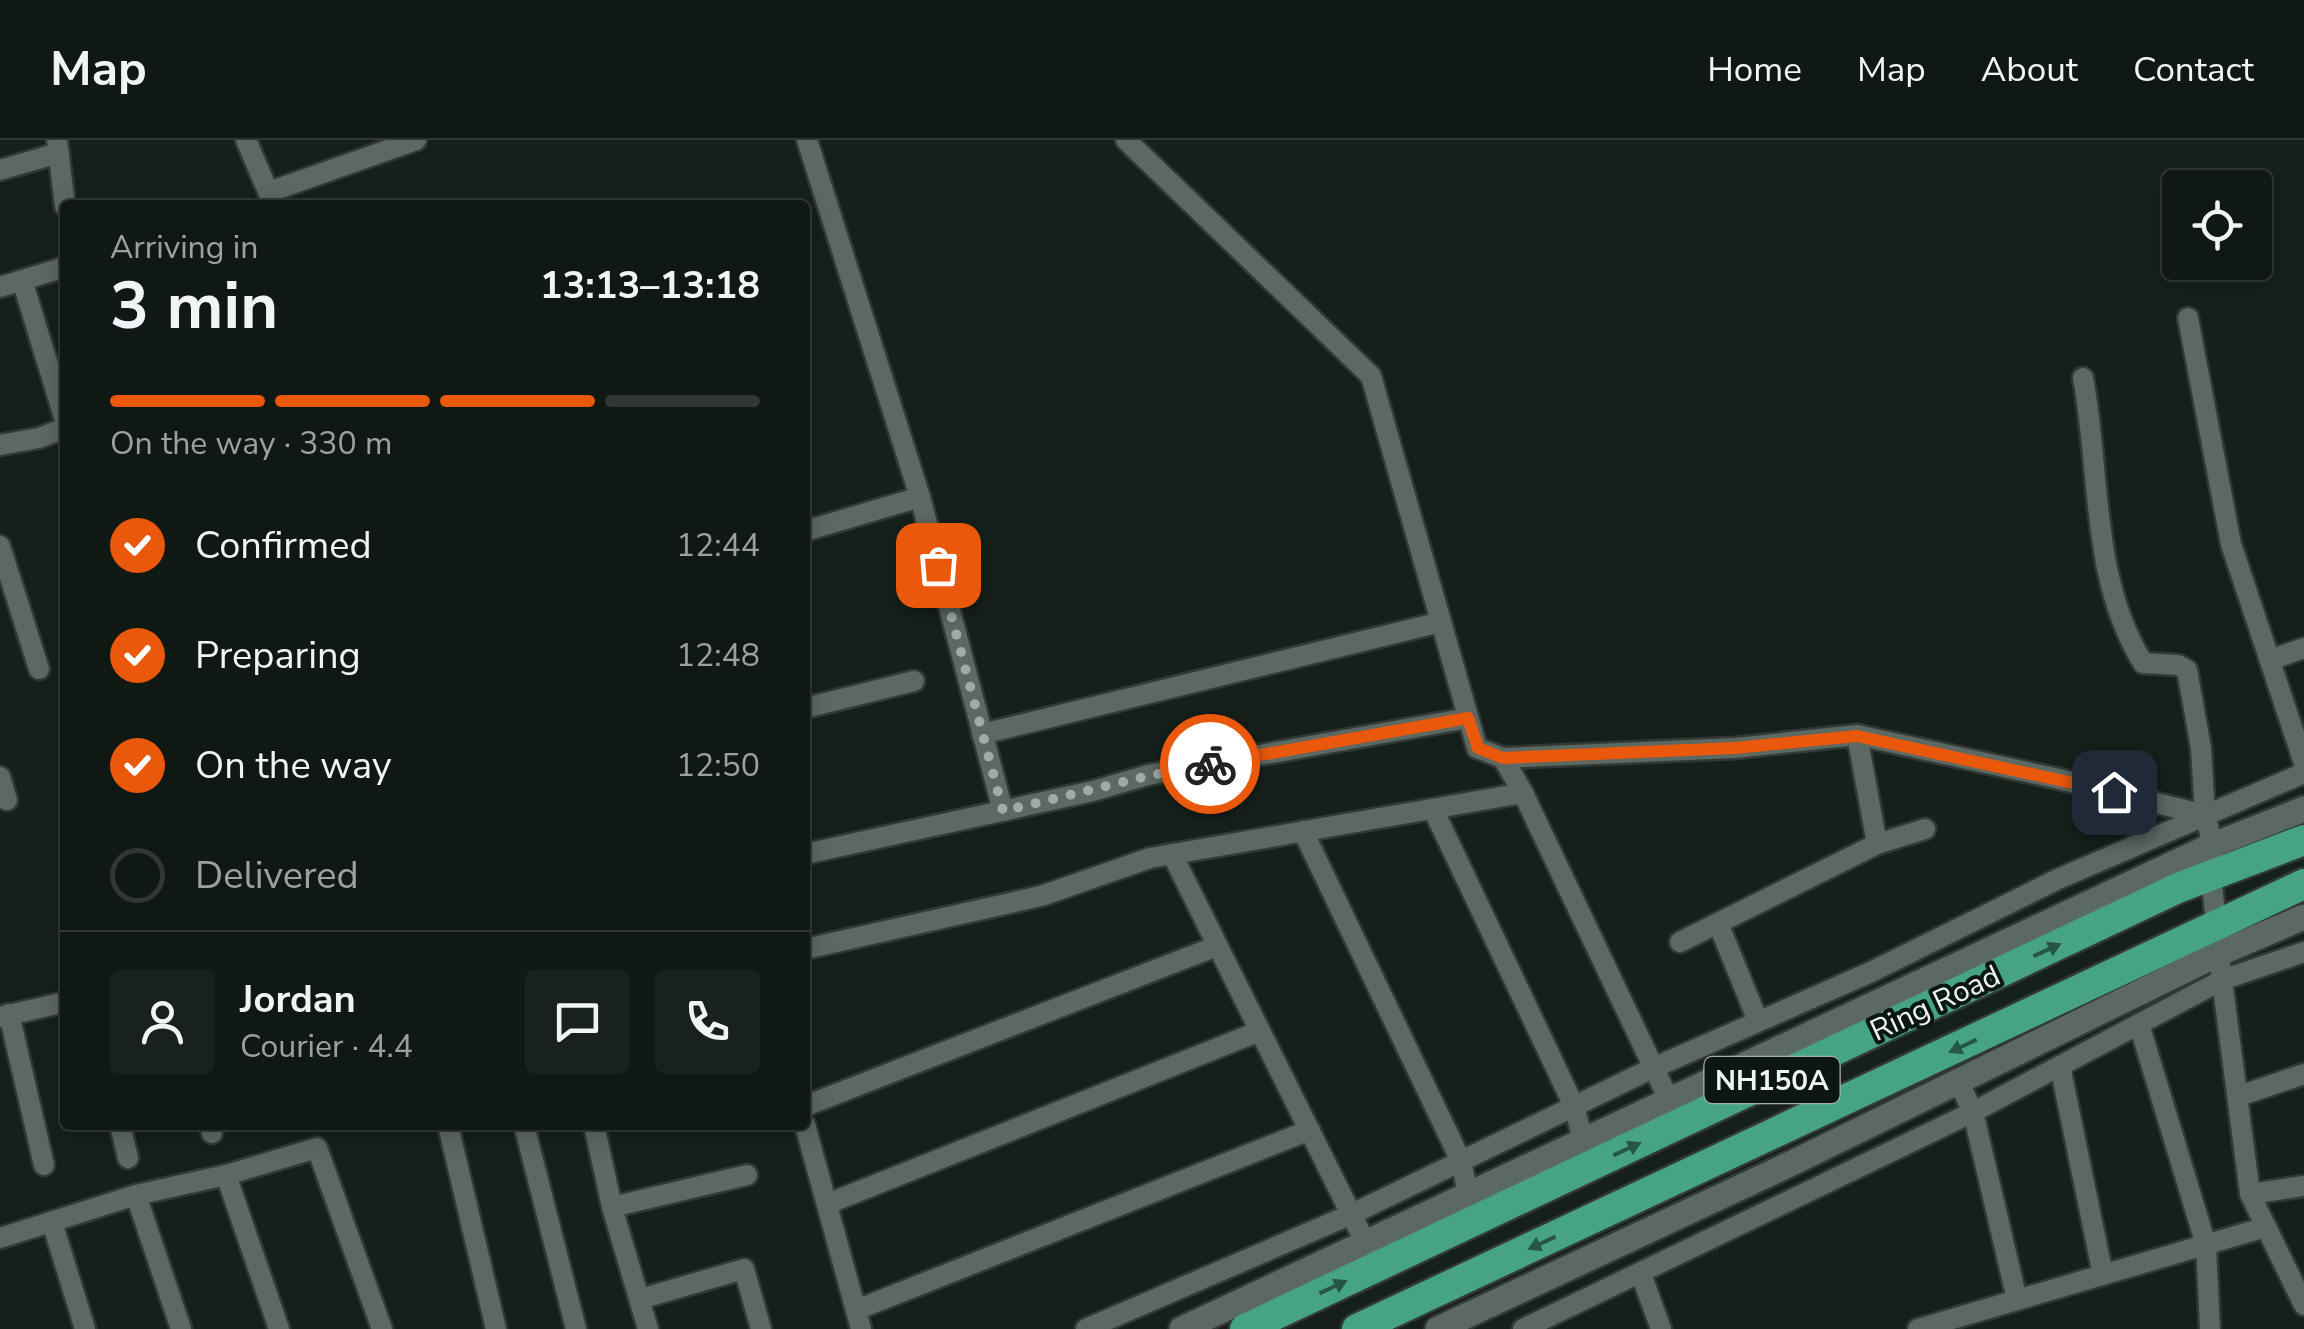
<!DOCTYPE html>
<html lang="en">
<head>
<meta charset="utf-8">
<style>
  :root { --surface:#101814; --page:#19211d; --text:#f1f3f6; --muted:#9ca0a0; --line:#303734; --accent:#ea580c }
  body { margin:0; font-family:"Nunito Sans",sans-serif; background:var(--page); color:var(--text); height:100vh; display:flex; flex-direction:column; font-size:38px; white-space:nowrap }
  * { box-sizing:border-box; margin:0 }
  p { font-size:32px; color:var(--muted) }
  .icon { flex:none; width:55px; height:55px; fill:none; stroke:currentColor; stroke-width:2; stroke-linecap:round; stroke-linejoin:round }
  .map { position:relative; flex:1; overflow:hidden }
  .sheet { position:absolute; left:60px; top:60px; width:750px; height:930px; display:flex; flex-direction:column; background:var(--surface); border-radius:10px; box-shadow:0 5px 25px #0003,0 0 0 2px var(--line) }
  .sheet>* { flex:none }
  .tools { position:absolute; left:2162px; top:30px; display:grid; gap:20px }
  .tools a { display:grid; place-items:center; width:110px; height:110px; border-radius:10px; background:var(--surface); box-shadow:0 5px 25px #0003,0 0 0 2px var(--line); font-size:50px }
  .pin { position:absolute; display:grid; place-items:center; width:85px; height:85px; color:#fff; margin:-42px; border-radius:20px; box-shadow:0 5px 15px #0006 }
  .courier { position:absolute; display:grid; place-items:center; width:100px; height:100px; margin:-50px; border:8px solid #ea580c; border-radius:50%; background:#fff; color:#222; box-shadow:0 2px 12px #0007 }
  .headline em { font-style:normal; font-weight:700 }
  .headline div { display:flex; flex-direction:column-reverse }
  .headline { display:flex; align-items:center; justify-content:space-between; height:170px; padding:0 50px }
  h1 { font-size:65px; font-weight:700; line-height:75px }
  .bar { display:grid; grid-template-columns:repeat(4,1fr); gap:15px 10px; align-content:center; height:120px; padding:0 50px }
  .bar i { height:12px; border-radius:8px; background:var(--line) }
  .bar .active { background:var(--accent) }
  .bar p { grid-column:span 4 }
  .line { display:flex; align-items:center; gap:25px; padding:0 50px; border-top:2px solid var(--line) }
  .line div { flex:1 }
  .round { display:grid; place-items:center; flex:none; width:105px; height:105px; border-radius:10px; background:var(--page) }
  ol { padding:0 50px; list-style:none }
  li { display:flex; align-items:center; gap:30px; height:110px }
  li p { margin-inline-start:auto }
  li .icon { padding:10px; border-radius:50%; background:var(--accent); color:#fff; stroke-width:4 }
  li:last-child { color:var(--muted) }
  li i { width:55px; height:55px; border:5px solid var(--line); border-radius:50% }
  header { display:flex; align-items:center; gap:60px; box-sizing:border-box; height:140px; padding:0 50px; background:var(--surface); border-bottom:2px solid var(--line) }
  header strong { font-size:48px }
  nav { display:flex; gap:55px; margin-inline-start:auto; font-size:35px }
  .map>svg:first-child { display:block }
</style>
</head>
<body>
<header>
<strong>Map</strong>
<nav><a>Home</a><a>Map</a><a>About</a><a>Contact</a></nav>
</header>
<div class="map">
<svg width="2304" height="1189" viewBox="0 0 2304 1189">
  <rect width="100%" height="100%" fill="#15201b"/>
  <g fill="none" stroke-linecap="round" stroke-linejoin="round">
    <defs>
      <g id="minor">
        <path d="M57,0l8,66"/>
        <path d="M246,0l27,63"/>
        <path d="M807,0l113,357 83,314"/>
        <path d="M1126,0l245,236 106,372 26,10 232,-10 122,-13 202,44 146,36 8,30 -2,30 11,105 28,214 54,111"/>
        <path d="M0,30l59,-17"/>
        <path d="M269,52l147,-52"/>
        <path d="M22,140l43,140"/>
        <path d="M0,147l65,-20"/>
        <path d="M2188,178l43,226 73,219"/>
        <path d="M2083,238c18,95 7,199 60,285l35,2 9,5 14,78 4,67"/>
        <path d="M0,305l39,-7 26,-10"/>
        <path d="M805,391l115,-34"/>
        <path d="M0,406l39,123"/>
        <path d="M2270,520l34,-12"/>
        <path d="M805,568l109,-27"/>
        <path d="M982,594l459,-112"/>
        <path d="M1857,595l20,109"/>
        <path d="M1503,618l20,35 146,307"/>
        <path d="M0,637l7,23"/>
        <path d="M1433,669l141,297 9,34"/>
        <path d="M1303,691l158,330 7,33"/>
        <path d="M805,714l288,-63 55,-16 320,-57"/>
        <path d="M1172,714l193,388"/>
        <path d="M1718,783l40,98"/>
        <path d="M1680,802l197,-98 48,-15"/>
        <path d="M805,809l236,-53 109,-38 373,-65"/>
        <path d="M9,874l35,151"/>
        <path d="M0,877l65,-15"/>
        <path d="M2139,884l67,221 4,84"/>
        <path d="M2060,926l43,209"/>
        <path d="M1958,941l15,31 44,188"/>
        <path d="M2239,956l65,-22"/>
        <path d="M805,966l412,-160"/>
        <path d="M120,985l8,33"/>
        <path d="M210,985l2,8"/>
        <path d="M448,985l48,204"/>
        <path d="M524,985l52,204"/>
        <path d="M594,985l18,82 36,122"/>
        <path d="M805,985l56,204"/>
        <path d="M226,1035l53,154"/>
        <path d="M2250,1054l54,-8"/>
        <path d="M136,1055l45,134"/>
        <path d="M827,1064l433,-173"/>
        <path d="M612,1067l135,-32"/>
        <path d="M52,1082l33,107"/>
        <path d="M0,1098l136,-43 90,-20 91,-27 65,181"/>
        <path d="M1641,1134l20,55"/>
        <path d="M640,1159l104,-30 17,60"/>
        <path d="M856,1170l454,-180"/>
        <path d="M1086,1189l266,-115 301,-146 218,-96 187,-93 246,-106"/>
        <path d="M1523,1189l450,-217 249,-132 82,-28"/>
        <path d="M1918,1189l348,-102"/>
      </g>
      <g id="tertiary">
        <path d="M1182,1189l1031,-484 91,-36"/>
        <path d="M1438,1189l352,-165 430,-211 84,-36"/>
      </g>
      <g id="trunk">
        <path d="M1245,1189l933,-441 126,-48"/>
        <path d="M1357,1189l947,-445"/>
      </g>
    </defs>
    <!-- minor casing -->
    <use href="#minor" stroke="#313835" stroke-width="25"/>
    <!-- tertiary casing -->
    <use href="#tertiary" stroke="#313835" stroke-width="30"/>
    <!-- trunk casing -->
    <use href="#trunk" stroke="#313835" stroke-width="35"/>
    <!-- minor -->
    <use href="#minor" stroke="#5c6862" stroke-width="20"/>
    <!-- tertiary -->
    <use href="#tertiary" stroke="#5c6862" stroke-width="25"/>
    <!-- trunk -->
    <use href="#trunk" stroke="#46a482" stroke-width="30"/>
  </g>
  <!-- one-way arrows -->
  <defs><path id="oneway-solid" d="M-6-.8H1V-3.2L6.5 0L1 3.2V.8H-6Z" transform="scale(2.5)"/></defs>
  <g fill="#265644">
    <use href="#oneway-solid" transform="translate(2047 810) rotate(-25)"/>
    <use href="#oneway-solid" transform="translate(1963 906) rotate(155)"/>
    <use href="#oneway-solid" transform="translate(1627 1009) rotate(-25)"/>
    <use href="#oneway-solid" transform="translate(1542 1103) rotate(155)"/>
    <use href="#oneway-solid" transform="translate(1333 1147) rotate(-25)"/>
  </g>
  <g fill="none" stroke-linecap="round" stroke-linejoin="round">
    <!-- done -->
    <path stroke="#a1aaa6" stroke-width="10" stroke-dasharray="0 18" d="M938,425l65,246 145,-35 62,-12"/>
    <!-- route -->
    <path stroke="#ea580c" stroke-width="12" d="M1210,624l258,-46 10,30 25,10 232,-10 122,-12 257,56"/>
  </g>
  <g text-anchor="middle" stroke-width="8" stroke-linejoin="round" paint-order="stroke">
    <!-- shield labels -->
    <rect fill="#0c1612" stroke="#aab2ae" stroke-width="2.5" x="1704.5" y="917" width="135" height="46" rx="8"/>
    <g font-size="28" font-weight="bold" fill="#edf5f1">
      <text x="1772" y="950">NH150A</text>
    </g>
    <!-- street labels -->
    <g font-size="30" fill="#edf5f1" stroke="#0c1612">
      <text transform="translate(1935 863) rotate(-25)" y="10">Ring Road</text>
    </g>
  </g>
</svg>
<div class="tools">
<a><svg class="icon" aria-label="locate" viewBox="0 0 24 24"><circle cx="12" cy="12" r="6"/><path d="M12 2v4M12 18v4M2 12h4M18 12h4"/></svg></a>
</div>
<div class="pin" style="left:938px;top:425px;background:#ea580c"><svg class="icon" aria-label="bag" viewBox="0 0 24 24"><path d="M5 8h14l-1 12H6zM9 8a3 3 0 0 1 6 0"/></svg></div>
<div class="pin" style="left:2114px;top:652px;background:#1f2937"><svg class="icon" aria-label="home" viewBox="0 0 24 24"><path d="M3 11l9-7 9 7M6 9v11h12V9"/></svg></div>
<div class="courier" style="left:1210px;top:624px"><svg class="icon" aria-label="bike" viewBox="0 0 24 24"><circle cx="6" cy="16" r="4"/><circle cx="18" cy="16" r="4"/><path d="M6 16l4-8h5l3 8M10 8l3 8H6M13 5h3"/></svg></div>
<section class="sheet">
<div class="headline"><div><h1>3 min</h1><p>Arriving in</p></div><em>13:13–13:18</em></div>
<div class="bar"><i class="active"></i><i class="active"></i><i class="active"></i><i></i><p>On the way · 330 m</p></div>
<ol>
<li><svg class="icon" aria-label="check" viewBox="0 0 24 24"><path d="M5 12l5 5 9-10"/></svg>Confirmed<p>12:44</p></li>
<li><svg class="icon" aria-label="check" viewBox="0 0 24 24"><path d="M5 12l5 5 9-10"/></svg>Preparing<p>12:48</p></li>
<li><svg class="icon" aria-label="check" viewBox="0 0 24 24"><path d="M5 12l5 5 9-10"/></svg>On the way<p>12:50</p></li>
<li><i></i>Delivered</li>
</ol>
<div class="line" style="height:180px"><a class="round"><svg class="icon" aria-label="person" viewBox="0 0 24 24"><circle cx="12" cy="8" r="4"/><path d="M4 21q1-7 8-7t8 7"/></svg></a><div><b>Jordan</b><p>Courier · 4.4</p></div><a class="round"><svg class="icon" aria-label="chat" viewBox="0 0 24 24"><path d="M4 5h16v11H9l-5 4z"/></svg></a><a class="round"><svg class="icon" aria-label="phone" viewBox="0 0 24 24"><path d="M5 4h4l2 5-3 2q2 4 5 5l2-3 5 2v4C11 20 4 13 5 4z"/></svg></a></div>
</section>
</div>
</body>
</html>
